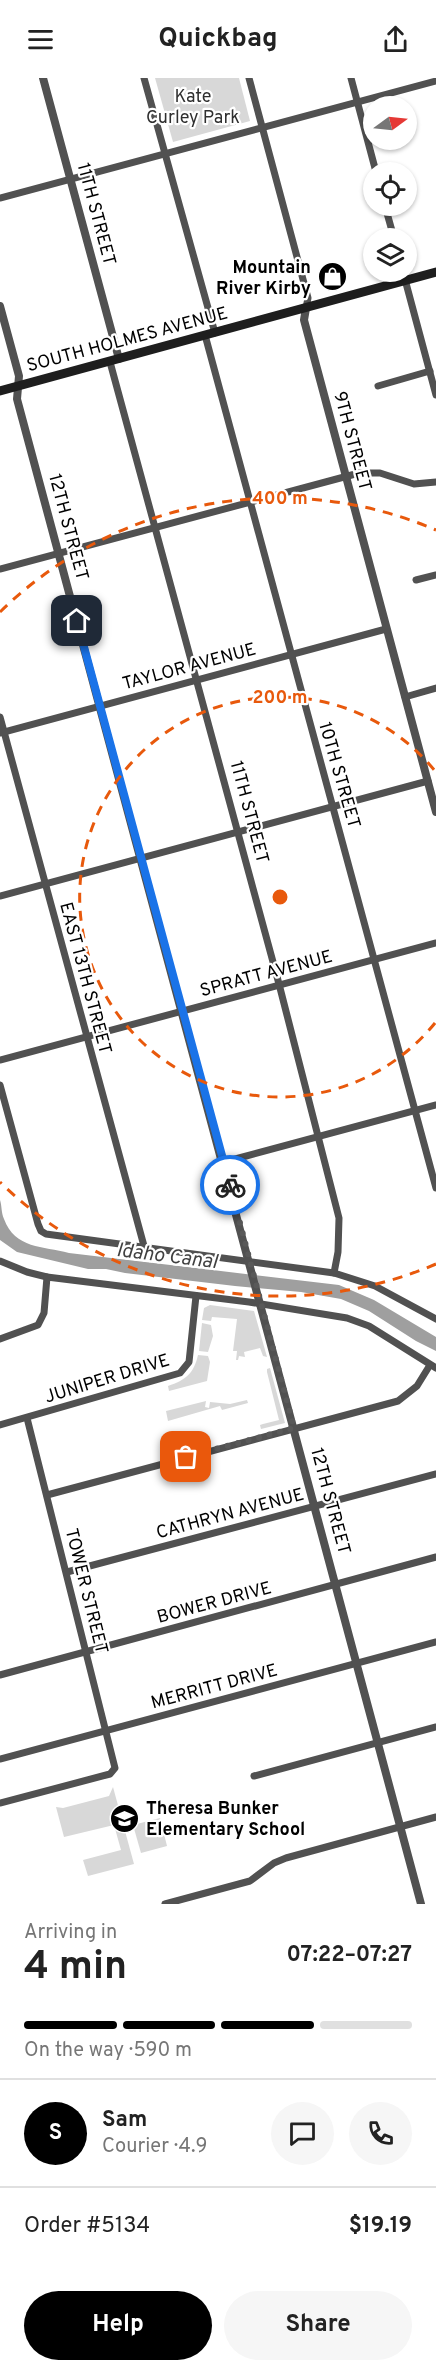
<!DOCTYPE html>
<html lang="en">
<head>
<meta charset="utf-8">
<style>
  :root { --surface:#fff; --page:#f6f6f6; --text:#222; --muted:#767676; --line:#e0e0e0; --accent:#000 }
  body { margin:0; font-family:Overpass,sans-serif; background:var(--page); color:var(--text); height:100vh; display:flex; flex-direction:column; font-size:22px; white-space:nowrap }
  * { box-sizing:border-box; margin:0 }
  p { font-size:20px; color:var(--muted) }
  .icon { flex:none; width:33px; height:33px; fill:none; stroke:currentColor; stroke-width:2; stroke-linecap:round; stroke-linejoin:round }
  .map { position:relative; height:1826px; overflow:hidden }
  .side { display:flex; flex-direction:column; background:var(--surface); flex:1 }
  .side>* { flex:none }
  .needle { width:39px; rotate:75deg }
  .fabs { position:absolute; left:363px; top:18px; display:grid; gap:12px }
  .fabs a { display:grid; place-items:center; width:54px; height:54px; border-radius:50%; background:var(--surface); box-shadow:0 2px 4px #0004; font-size:30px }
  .pin { position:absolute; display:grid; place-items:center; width:51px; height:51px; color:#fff; margin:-26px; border-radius:12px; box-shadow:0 3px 9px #0006 }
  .courier { position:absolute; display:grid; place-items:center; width:60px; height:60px; margin:-30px; border:4px solid #1a73e8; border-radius:50%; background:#fff; color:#222; box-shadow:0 2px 8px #0007 }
  .head em { font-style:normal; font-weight:700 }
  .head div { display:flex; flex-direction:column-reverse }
  .head { display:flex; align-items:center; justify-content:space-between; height:102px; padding:0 24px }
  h1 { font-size:39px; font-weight:700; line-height:45px }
  .bar { display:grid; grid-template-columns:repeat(4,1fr); gap:9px 6px; align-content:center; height:72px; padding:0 24px }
  .bar i { height:8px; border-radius:4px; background:var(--line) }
  .bar .selected { background:var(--accent) }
  .bar p { grid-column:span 4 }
  .line { display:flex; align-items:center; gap:15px; padding:0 24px; border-top:2px solid var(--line) }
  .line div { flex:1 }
  .round { display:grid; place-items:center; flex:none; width:63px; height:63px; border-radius:32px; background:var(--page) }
  .cta { display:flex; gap:12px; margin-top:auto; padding:12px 24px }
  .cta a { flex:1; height:69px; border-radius:36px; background:var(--accent); color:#fff; font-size:24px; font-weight:700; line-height:69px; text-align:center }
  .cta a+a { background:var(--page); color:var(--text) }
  header { display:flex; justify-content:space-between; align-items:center; height:78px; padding:0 24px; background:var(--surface); font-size:27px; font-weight:700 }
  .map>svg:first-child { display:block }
</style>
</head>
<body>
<header><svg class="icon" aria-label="menu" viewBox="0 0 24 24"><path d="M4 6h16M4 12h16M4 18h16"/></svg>Quickbag<svg class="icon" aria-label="share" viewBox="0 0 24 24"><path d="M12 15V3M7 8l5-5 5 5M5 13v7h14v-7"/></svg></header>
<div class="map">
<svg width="436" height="1826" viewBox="0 0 436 1826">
  <rect width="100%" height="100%" fill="#fff"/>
  <!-- green -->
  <g fill="#d8d8d8">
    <path d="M155,0h84l11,43 -77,21z"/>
    <path d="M210,1227l44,6 13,46 -4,-1 -3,-8 -16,4 1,5 -6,-1 -1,4h-2l1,-9h-4l4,-32 -25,-2 -1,4 -9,-1 2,-12z"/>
    <path d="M202,1245l9,2 2,11 -5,16 -9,-1z"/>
    <path d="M198,1277l10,1 2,6 -3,19 -38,10 -1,-5c18,-6 26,-13 30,-31z"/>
    <path d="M270,1290l15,55 -24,6 -1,-4 3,-1 16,-4 -12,-48v-3z"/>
    <path d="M247,1322l1,3 -26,7 -2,-4 -52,15 -2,-10 40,-10 -1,6 4,1 1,-6 20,2z"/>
    <path d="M113,1709l21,77 -46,12 -5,-16 38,-10 -7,-25 -50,12 -8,-30 7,1 46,-12z"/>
    <path d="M160,1740l7,28 -26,7 -8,-28z"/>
  </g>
  <!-- water -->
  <path fill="#9f9f9f" d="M0,1122c2,6 1,12 4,19 11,30 39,27 65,34l270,32 35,15 62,37v14l-20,-10 -47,-30 -28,-12 -40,-7 -66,-6 -110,-13 -19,-4h-18l-71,-17 -17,-12z"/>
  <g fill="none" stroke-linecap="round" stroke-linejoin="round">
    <!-- minor -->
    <g stroke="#515151" stroke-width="7">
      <path d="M144,0l71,255"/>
      <path d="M249,0l59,220 -2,10"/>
      <path d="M351,0l25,94"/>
      <path d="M0,120l436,-117"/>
      <path d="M385,128l9,32"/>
      <path d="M403,194l33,123"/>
      <path d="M205,257l231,853"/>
      <path d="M110,284l169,622 60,234 -1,34 -4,21"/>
      <path d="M378,308l52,-15"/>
      <path d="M0,491l359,-96h21l34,11 22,-2"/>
      <path d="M416,502l20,-5"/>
      <path d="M405,619l31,-9"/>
      <path d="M0,639l144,529"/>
      <path d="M0,655l386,-104"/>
      <path d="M0,818l428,-115"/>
      <path d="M0,982l436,-117"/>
      <path d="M0,1007l38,139 3,7 5,3 288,39 41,13 61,33"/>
      <path d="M224,1084l212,-57"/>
      <path d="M0,1183l27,11 20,5 202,25 98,16 22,8 67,42"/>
      <path d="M0,1261l38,-14 6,-12 3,-36"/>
      <path d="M0,1347l180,-52 9,-11 7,-66"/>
      <path d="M47,1417l351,-94 19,-15 13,-21"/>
      <path d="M67,1494l369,-98"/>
      <path d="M0,1597l436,-118"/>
      <path d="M0,1681l436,-117"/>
      <path d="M254,1698l182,-49"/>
      <path d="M0,1725l110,-29 5,-6 -88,-350"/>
      <path d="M165,1826l85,-23 24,-18 12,-5 150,-41"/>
    </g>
    <!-- tertiary -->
    <g stroke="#515151" stroke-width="8">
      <path d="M43,0l76,281"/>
      <path d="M0,228l19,70 -2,23 404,1505"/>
      <path d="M306,230l-2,12 132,492"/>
    </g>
    <!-- secondary -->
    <path stroke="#1e1e1e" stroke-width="9" d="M0,313l436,-119"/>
  </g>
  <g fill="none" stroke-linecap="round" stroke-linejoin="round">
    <!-- done -->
    <path stroke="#595959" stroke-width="6" stroke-dasharray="0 10.8" d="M186,1379l108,-29 -64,-243"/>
    <!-- route -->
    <path stroke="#1a73e8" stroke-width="8" d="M77,543l153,564"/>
  </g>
  <!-- distance rings -->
  <g fill="none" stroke="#e8590c" stroke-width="3" stroke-dasharray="10 8">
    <path d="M435 945A200 200 0 1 1 435 693"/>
    <path d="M436 1186A399 399 0 0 1 0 1104M0 534A399 399 0 0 1 436 452"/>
  </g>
  <!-- icons -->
  <defs>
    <symbol id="shop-disc" viewBox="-11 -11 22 22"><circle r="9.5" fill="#000" stroke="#fff"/><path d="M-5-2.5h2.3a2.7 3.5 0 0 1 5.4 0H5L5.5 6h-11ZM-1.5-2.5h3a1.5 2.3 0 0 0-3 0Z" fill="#fff"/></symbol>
    <symbol id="school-disc" viewBox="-11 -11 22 22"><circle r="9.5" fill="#000" stroke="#fff"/><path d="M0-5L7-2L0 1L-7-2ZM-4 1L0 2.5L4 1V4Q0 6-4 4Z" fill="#fff"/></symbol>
  </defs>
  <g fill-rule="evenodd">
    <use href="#shop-disc" x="316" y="182" width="33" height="33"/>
    <use href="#school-disc" x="108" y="1724" width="33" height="33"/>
  </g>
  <g text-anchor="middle" stroke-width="4.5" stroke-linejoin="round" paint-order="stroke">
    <!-- park labels -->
    <g font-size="18" fill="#2f2f2f" stroke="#fff">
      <text x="193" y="24">Kate<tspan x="193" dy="21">Curley Park</tspan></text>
    </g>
    <!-- street labels -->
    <g font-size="18" fill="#000" stroke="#fff">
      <text transform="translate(97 136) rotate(75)" y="6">11TH STREET</text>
      <text transform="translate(127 261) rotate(-15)" y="6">SOUTH HOLMES AVENUE</text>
      <text transform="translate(353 363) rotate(75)" y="6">9TH STREET</text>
      <text transform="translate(69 449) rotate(75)" y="6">12TH STREET</text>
      <text transform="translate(189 588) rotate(-15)" y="6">TAYLOR AVENUE</text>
      <text transform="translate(340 697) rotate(74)" y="6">10TH STREET</text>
      <text transform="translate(250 734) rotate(75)" y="6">11TH STREET</text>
      <text transform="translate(266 895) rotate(-15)" y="6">SPRATT AVENUE</text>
      <text transform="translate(86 900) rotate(75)" y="6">EAST 13TH STREET</text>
      <text transform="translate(107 1300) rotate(-17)" y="6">JUNIPER DRIVE</text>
      <text transform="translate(331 1423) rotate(75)" y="6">12TH STREET</text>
      <text transform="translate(230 1435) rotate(-15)" y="6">CATHRYN AVENUE</text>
      <text transform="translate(87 1513) rotate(76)" y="6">TOWER STREET</text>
      <text transform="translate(214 1524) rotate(-15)" y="6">BOWER DRIVE</text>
      <text transform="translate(214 1608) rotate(-15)" y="6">MERRITT DRIVE</text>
    </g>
    <!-- poi labels -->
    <g font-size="18" font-weight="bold" fill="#000" stroke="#fff" text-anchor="end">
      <text x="311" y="195">Mountain<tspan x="311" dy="21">River Kirby</tspan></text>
      <text x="146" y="1736" text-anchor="start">Theresa Bunker<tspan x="146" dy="21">Elementary School</tspan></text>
    </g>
    <!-- water labels -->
    <g font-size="20" font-style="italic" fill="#404040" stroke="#fff">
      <text transform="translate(167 1177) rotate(7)" y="7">Idaho Canal</text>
    </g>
  </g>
  <circle cx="280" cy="819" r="9" fill="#e8590c" stroke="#fff" stroke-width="3"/>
  <g font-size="18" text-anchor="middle" font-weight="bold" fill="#e8590c" stroke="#fff" stroke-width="4.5" stroke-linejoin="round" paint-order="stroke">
    <text x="280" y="426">400 m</text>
    <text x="280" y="625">200 m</text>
  </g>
</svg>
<div class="fabs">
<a><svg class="needle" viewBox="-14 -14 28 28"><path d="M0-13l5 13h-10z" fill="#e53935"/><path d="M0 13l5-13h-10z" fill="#767676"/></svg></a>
<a><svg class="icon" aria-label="locate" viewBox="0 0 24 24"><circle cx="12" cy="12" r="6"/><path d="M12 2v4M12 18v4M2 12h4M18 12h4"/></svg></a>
<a><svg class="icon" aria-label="layers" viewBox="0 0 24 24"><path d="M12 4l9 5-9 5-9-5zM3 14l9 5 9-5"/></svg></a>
</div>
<div class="pin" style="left:186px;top:1379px;background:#ea580c"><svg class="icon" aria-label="bag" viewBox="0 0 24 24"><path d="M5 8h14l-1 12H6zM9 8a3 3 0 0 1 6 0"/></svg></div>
<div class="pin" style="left:77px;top:543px;background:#1f2937"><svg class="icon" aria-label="home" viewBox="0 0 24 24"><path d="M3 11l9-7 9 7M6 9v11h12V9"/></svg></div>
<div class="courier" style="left:230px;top:1107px"><svg class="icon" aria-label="bike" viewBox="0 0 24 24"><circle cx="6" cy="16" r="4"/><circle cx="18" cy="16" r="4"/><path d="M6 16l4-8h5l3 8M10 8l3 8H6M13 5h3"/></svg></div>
</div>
<section class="side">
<div class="head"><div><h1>4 min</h1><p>Arriving in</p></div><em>07:22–07:27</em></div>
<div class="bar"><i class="selected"></i><i class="selected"></i><i class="selected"></i><i></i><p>On the way · 590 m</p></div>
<div class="line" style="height:108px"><b class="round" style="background:var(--accent);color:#fff">S</b><div><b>Sam</b><p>Courier · 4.9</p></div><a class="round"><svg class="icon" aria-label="chat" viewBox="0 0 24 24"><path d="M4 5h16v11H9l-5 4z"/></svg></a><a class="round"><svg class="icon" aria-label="phone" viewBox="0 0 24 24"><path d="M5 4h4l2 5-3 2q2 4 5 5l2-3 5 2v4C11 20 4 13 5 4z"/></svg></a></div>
<div class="line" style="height:78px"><div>Order #5134</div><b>$19.19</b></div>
<div class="cta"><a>Help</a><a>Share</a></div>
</section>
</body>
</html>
